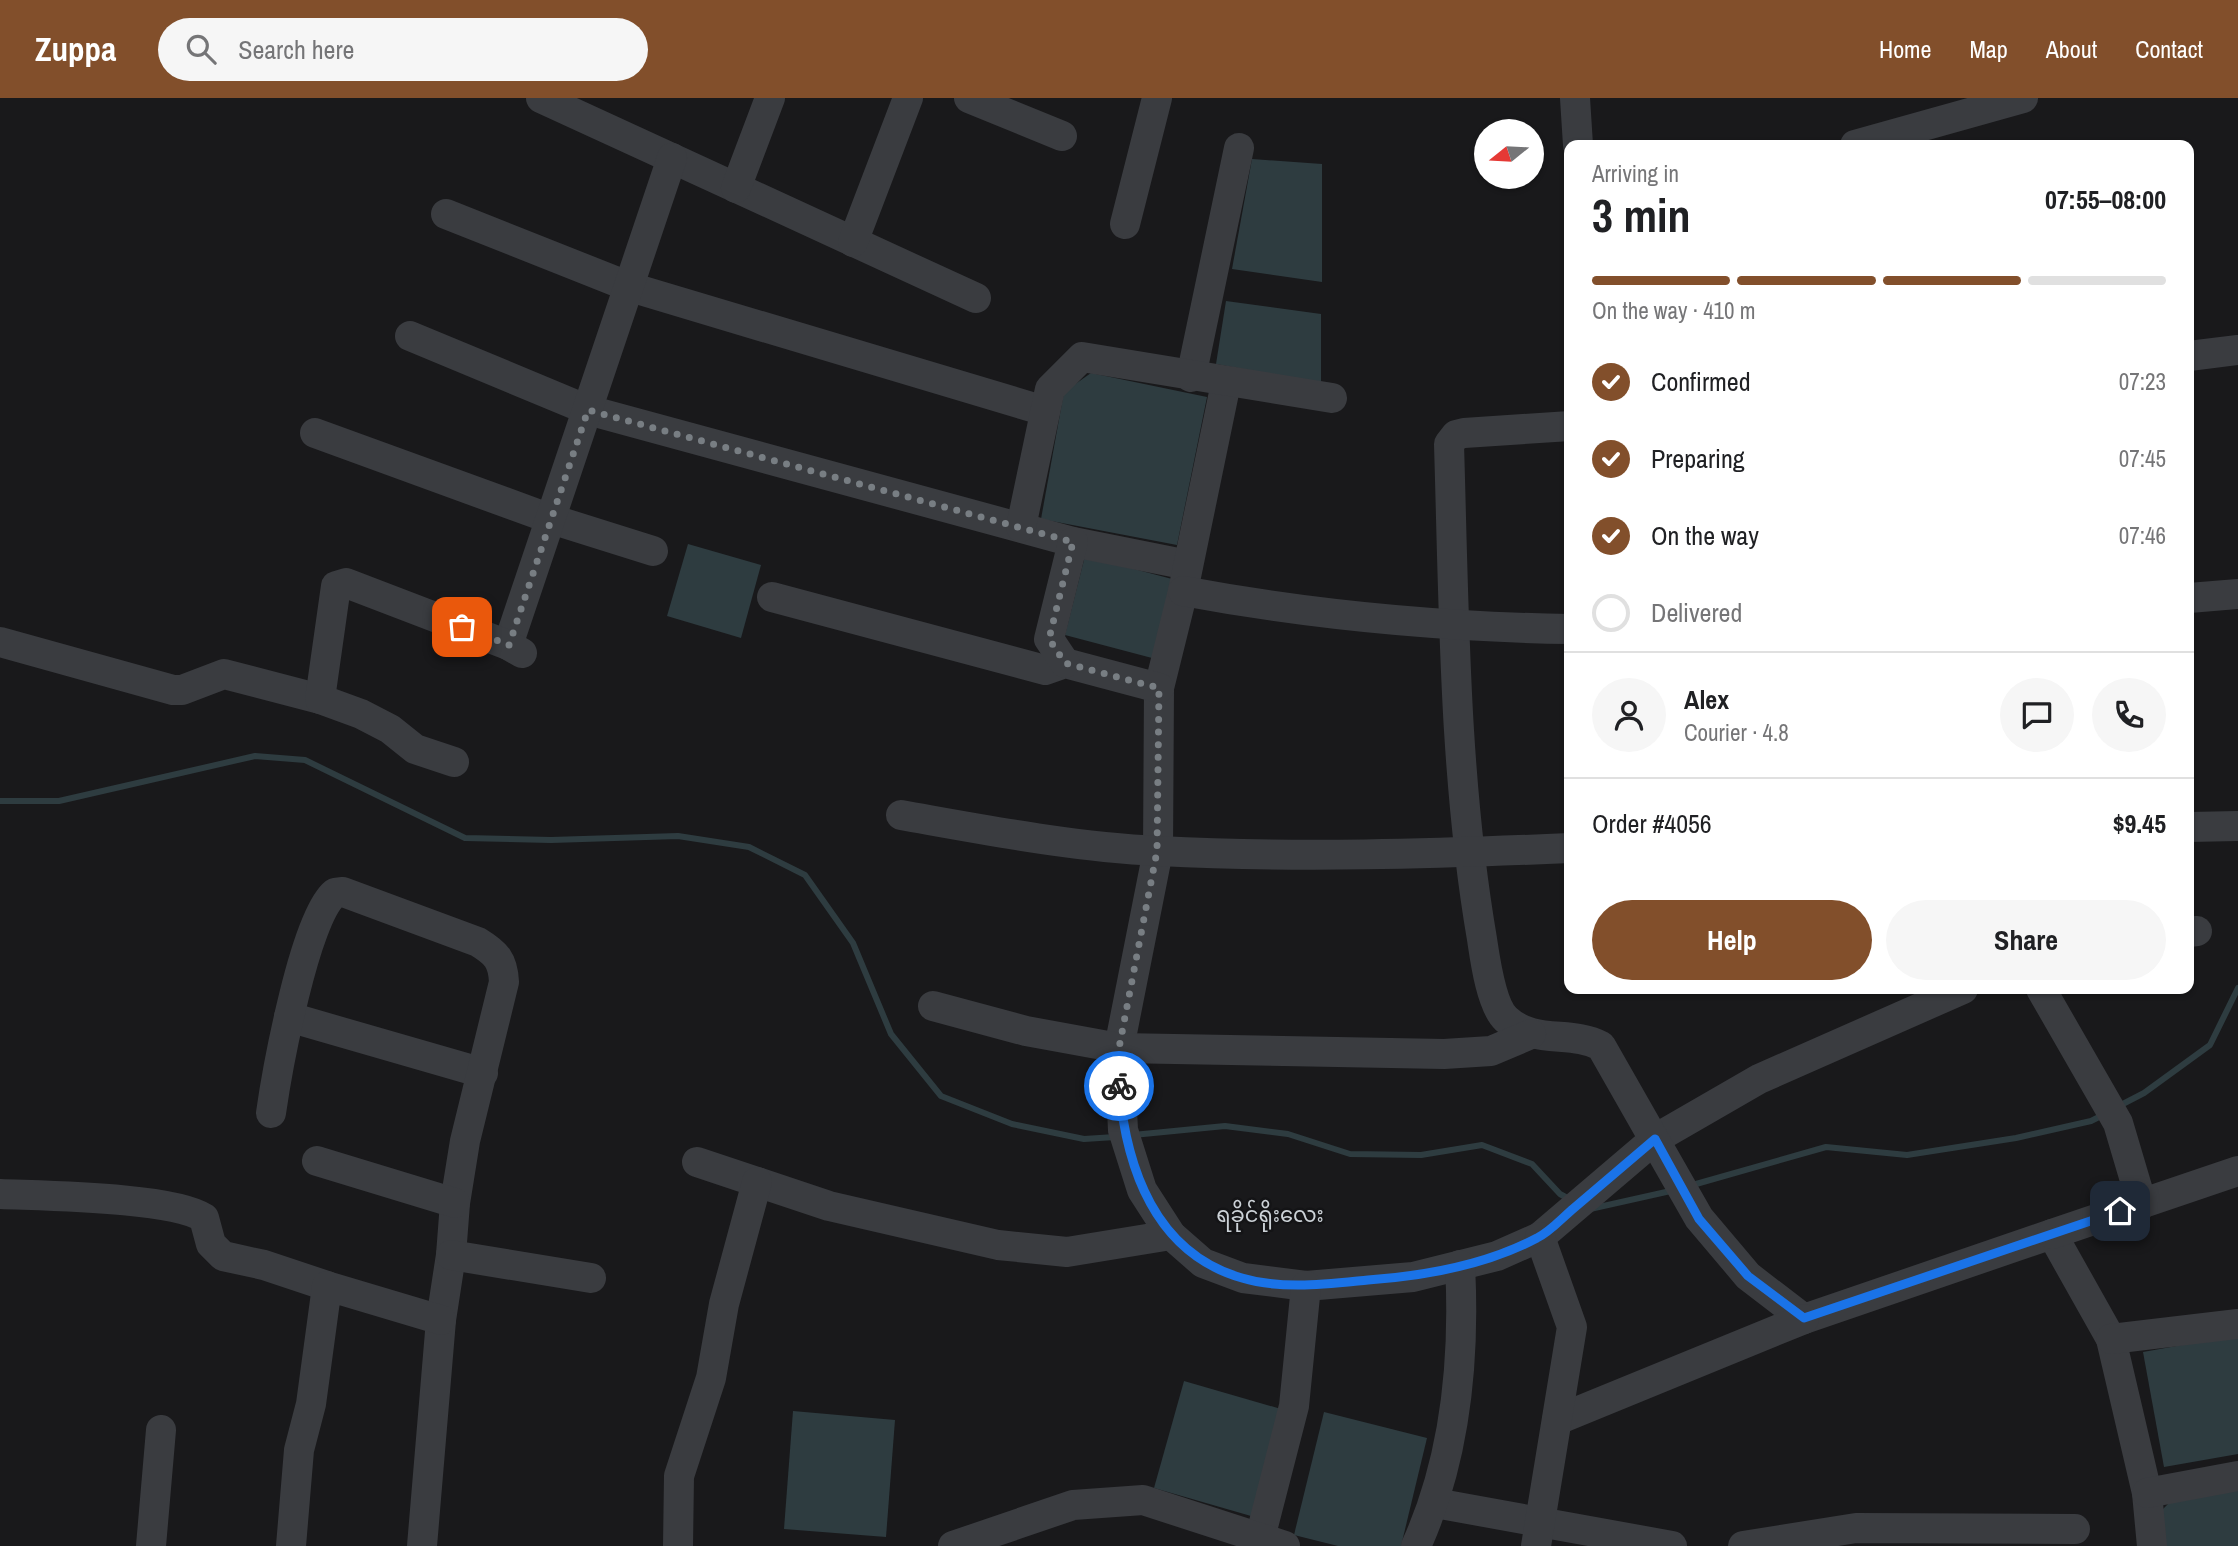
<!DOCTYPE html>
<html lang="en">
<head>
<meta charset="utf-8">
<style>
  :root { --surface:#fff; --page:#f6f6f6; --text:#202124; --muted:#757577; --line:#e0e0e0; --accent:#824f2b }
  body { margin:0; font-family:"Archivo Narrow","Noto Sans Myanmar",sans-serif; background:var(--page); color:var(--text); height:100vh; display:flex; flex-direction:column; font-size:26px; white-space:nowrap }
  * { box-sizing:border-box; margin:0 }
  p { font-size:23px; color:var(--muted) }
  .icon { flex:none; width:38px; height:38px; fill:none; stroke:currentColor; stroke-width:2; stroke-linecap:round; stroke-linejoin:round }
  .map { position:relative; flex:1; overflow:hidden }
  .details { position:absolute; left:1564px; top:42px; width:630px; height:854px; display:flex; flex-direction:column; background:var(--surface); border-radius:14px; box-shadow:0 2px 5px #0004 }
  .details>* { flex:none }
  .needle { width:46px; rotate:252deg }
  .tools { position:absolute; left:1474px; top:21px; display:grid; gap:14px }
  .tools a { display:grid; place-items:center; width:70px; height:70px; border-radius:50%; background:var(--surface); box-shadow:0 2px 5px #0004; font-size:35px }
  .pin { position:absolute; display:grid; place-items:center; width:60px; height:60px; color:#fff; margin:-30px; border-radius:14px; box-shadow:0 4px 10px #0006 }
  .courier { position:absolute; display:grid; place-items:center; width:70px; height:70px; margin:-35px; border:5px solid #1a73e8; border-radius:50%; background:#fff; color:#222; box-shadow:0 2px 9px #0007 }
  .head em { font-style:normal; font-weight:700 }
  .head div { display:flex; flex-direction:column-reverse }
  .head { display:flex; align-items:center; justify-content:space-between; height:119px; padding:0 28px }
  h1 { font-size:46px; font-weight:700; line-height:52px }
  .bar { display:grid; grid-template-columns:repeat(4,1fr); gap:10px 7px; align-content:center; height:84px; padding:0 28px }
  .bar i { height:9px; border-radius:5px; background:var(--line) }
  .bar .on { background:var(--accent) }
  .bar p { grid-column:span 4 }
  .line { display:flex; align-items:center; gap:18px; padding:0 28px; border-top:2px solid var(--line) }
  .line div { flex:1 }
  .round { display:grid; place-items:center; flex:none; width:74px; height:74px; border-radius:37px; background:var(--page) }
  ol { padding:0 28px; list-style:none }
  li { display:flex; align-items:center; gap:21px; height:77px }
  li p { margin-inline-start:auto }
  li .icon { padding:7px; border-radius:50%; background:var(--accent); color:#fff; stroke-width:4 }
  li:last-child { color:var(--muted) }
  li i { width:38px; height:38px; border:4px solid var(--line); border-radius:50% }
  .action { display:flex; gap:14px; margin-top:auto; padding:14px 28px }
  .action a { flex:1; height:80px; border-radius:42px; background:var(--accent); color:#fff; font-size:28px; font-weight:700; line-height:80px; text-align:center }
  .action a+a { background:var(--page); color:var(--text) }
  header { display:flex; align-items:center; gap:42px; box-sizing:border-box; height:98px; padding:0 35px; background:var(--accent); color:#fff }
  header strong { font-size:33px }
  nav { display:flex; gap:38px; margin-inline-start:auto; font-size:24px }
  .search { width:490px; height:63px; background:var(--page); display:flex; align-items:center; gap:18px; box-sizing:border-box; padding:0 24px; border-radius:38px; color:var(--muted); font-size:26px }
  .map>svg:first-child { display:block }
</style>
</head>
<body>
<header>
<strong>Zuppa</strong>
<div class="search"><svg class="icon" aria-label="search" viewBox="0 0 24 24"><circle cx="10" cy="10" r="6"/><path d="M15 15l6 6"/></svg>Search here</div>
<nav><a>Home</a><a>Map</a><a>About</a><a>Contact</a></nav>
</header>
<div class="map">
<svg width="2238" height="1448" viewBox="0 0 2238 1448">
  <rect width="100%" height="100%" fill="#19191b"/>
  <!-- water -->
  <g fill="#2e3c40">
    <path d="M1252,61l70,5v118l-90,-13z"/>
    <path d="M1226,203l95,13v69l-105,-19z"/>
    <path d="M1091,275l116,24 -30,148 -136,-26 23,-127z"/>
    <path d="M688,446l73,21 -20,73 -74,-22z"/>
    <path d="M1085,458l87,23 -20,79 -87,-23z"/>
    <path d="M2238,1237v119l-74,13 -21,-115z"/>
    <path d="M1184,1283l97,28 -30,107 -97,-28z"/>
    <path d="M793,1313l102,9 -9,117 -102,-8z"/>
    <path d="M1324,1314l103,26 -26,108h-63l-44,-11z"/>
    <path d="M2238,1387v61h-74l-2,-36 7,-7z"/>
  </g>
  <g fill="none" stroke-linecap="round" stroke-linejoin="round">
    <!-- stream -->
    <g stroke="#2e3c40" stroke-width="6">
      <path d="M0,703h59l196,-45 50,4 160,78 86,2 127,-4 71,11 56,28 48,68 38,91 50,62 71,28 72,15 31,-2"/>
      <path d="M2117,1009l27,-14 66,-48 28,-57"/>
      <path d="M1133,1037l92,-9 63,8 62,20 71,1 61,-10 50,19 28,30 11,6"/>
      <path d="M1689,1088l137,-39 81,8 109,-17 75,-17 14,-7"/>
      <path d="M1590,1111l85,-19"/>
    </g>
    <!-- minor -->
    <g stroke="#3a3c40" stroke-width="30">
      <path d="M541,0l435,200"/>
      <path d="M969,0l93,38"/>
      <path d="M1575,0l3,47"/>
      <path d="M1855,47l168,-47"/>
      <path d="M736,90l34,-90"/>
      <path d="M446,116l184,73 415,124"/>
      <path d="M1125,126l32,-126"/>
      <path d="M853,144l55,-144"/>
      <path d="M410,238l178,74 485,132 115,23"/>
      <path d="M2189,258l49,-6"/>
      <path d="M1191,279l48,-229"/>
      <path d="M1226,285l-43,208 -24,97 -1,163 -39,197 4,82 19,60 29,45 32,28 40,15 63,8 107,-9 84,-21 43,-19 115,-98 104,-60 204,-90"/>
      <path d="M1570,328l-106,7 -8,2 -7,9c5,165 5,332 33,495 3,20 9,66 24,80 28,26 65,11 95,27l98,172 49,58 56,43 248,-85 59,105 36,154 5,53"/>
      <path d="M315,335l236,86 102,32"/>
      <path d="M1021,429l29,-138 32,-32 250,41"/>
      <path d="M1183,493c129,24 256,36 387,38"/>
      <path d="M772,499l273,73 20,-7 94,25"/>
      <path d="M2189,500l49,-4"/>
      <path d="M0,544l173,48h9l42,-16 96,25"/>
      <path d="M508,547l164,-487"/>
      <path d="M1065,565l-16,-24 24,-97"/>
      <path d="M454,664l-39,-13 -25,-20 -29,-15 -41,-15 16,-113 10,-3 162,62 14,8"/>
      <path d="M901,717c85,15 172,32 258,36 136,7 275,3 411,-3"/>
      <path d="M2189,729l49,-1"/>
      <path d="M2189,834l8,-1"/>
      <path d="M2041,891l77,134 24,81"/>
      <path d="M933,908l93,25 93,17 325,6 47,-3 40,-17"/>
      <path d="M289,919l194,56"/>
      <path d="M271,1015c6,-42 34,-197 64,-220l8,-1 135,50c18,11 25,18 26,40l-39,159 -10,62 -4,52 -10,65 -19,226"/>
      <path d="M317,1063l138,42"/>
      <path d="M697,1064l132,44 169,39 69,7 104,-17"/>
      <path d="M0,1096c43,2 173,3 204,24l7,26 12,12 41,9 63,21"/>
      <path d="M2052,1136l186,-63"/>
      <path d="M451,1157l140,23"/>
      <path d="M2111,1241l127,-15"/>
      <path d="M1557,1322l247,-101"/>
      <path d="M2147,1395l91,-17"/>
      <path d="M1435,1405l237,43"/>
      <path d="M1260,1440l34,-132 12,-120"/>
      <path d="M151,1448l10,-116"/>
      <path d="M291,1448l8,-96 12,-46 16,-118 114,34"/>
      <path d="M678,1448l1,-70 32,-98 13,-74 33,-122"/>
      <path d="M953,1448l120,-41 70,-5 142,46"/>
      <path d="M1416,1448c39,-86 49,-187 44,-281"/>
      <path d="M1536,1448l36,-219 -32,-90"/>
      <path d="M1743,1448l113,-18 219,1"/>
    </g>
  </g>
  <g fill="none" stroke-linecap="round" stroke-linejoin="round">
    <!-- done -->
    <path stroke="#787e83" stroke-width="7" stroke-dasharray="0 12.6" d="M462,529l47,18 79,-235 485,132 -24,97 16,24 94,25 -2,163 -38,197v38"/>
    <!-- route -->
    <path stroke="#1a73e8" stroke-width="9" d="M1119,988c7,82 36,167 123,192 40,12 85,6 126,2 57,-4 118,-15 169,-42 13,-6 25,-20 37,-30 27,-23 54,-46 81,-69l44,80 49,57 56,42 316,-107"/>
  </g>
  <g text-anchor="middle" stroke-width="5" stroke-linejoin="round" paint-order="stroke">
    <!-- quarter labels -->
    <g font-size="21" fill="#ccd2d7" stroke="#141416">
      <text x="1270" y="1124">ရခိုင်ရိုးလေး</text>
    </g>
  </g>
</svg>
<div class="tools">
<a><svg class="needle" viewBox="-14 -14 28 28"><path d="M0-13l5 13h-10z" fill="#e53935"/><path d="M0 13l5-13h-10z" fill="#757577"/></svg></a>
</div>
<div class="pin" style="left:462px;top:529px;background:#ea580c"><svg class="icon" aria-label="bag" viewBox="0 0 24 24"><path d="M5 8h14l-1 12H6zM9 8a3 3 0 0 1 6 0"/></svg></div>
<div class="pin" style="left:2120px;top:1113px;background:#1f2937"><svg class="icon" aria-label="home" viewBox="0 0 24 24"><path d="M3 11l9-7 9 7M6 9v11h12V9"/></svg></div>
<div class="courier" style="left:1119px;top:988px"><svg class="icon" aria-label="bike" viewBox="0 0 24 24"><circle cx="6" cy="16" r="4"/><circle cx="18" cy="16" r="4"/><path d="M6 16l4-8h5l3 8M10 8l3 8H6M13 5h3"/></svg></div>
<section class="details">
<div class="head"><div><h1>3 min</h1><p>Arriving in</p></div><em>07:55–08:00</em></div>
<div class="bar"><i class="on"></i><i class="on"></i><i class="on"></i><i></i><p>On the way · 410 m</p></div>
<ol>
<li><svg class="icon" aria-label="check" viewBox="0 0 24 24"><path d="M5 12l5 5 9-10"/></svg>Confirmed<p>07:23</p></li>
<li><svg class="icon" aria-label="check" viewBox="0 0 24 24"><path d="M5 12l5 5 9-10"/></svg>Preparing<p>07:45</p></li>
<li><svg class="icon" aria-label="check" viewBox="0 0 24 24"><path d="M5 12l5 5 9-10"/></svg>On the way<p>07:46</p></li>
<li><i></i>Delivered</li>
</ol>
<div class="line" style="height:126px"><a class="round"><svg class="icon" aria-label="person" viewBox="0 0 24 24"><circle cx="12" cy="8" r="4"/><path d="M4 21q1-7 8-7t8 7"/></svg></a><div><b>Alex</b><p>Courier · 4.8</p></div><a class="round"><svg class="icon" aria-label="chat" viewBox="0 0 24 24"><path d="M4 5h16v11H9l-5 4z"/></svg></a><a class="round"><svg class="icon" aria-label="phone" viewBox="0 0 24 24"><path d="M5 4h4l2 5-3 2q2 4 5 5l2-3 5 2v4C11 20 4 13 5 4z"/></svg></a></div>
<div class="line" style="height:91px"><div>Order #4056</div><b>$9.45</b></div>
<div class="action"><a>Help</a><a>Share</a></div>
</section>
</div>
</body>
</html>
